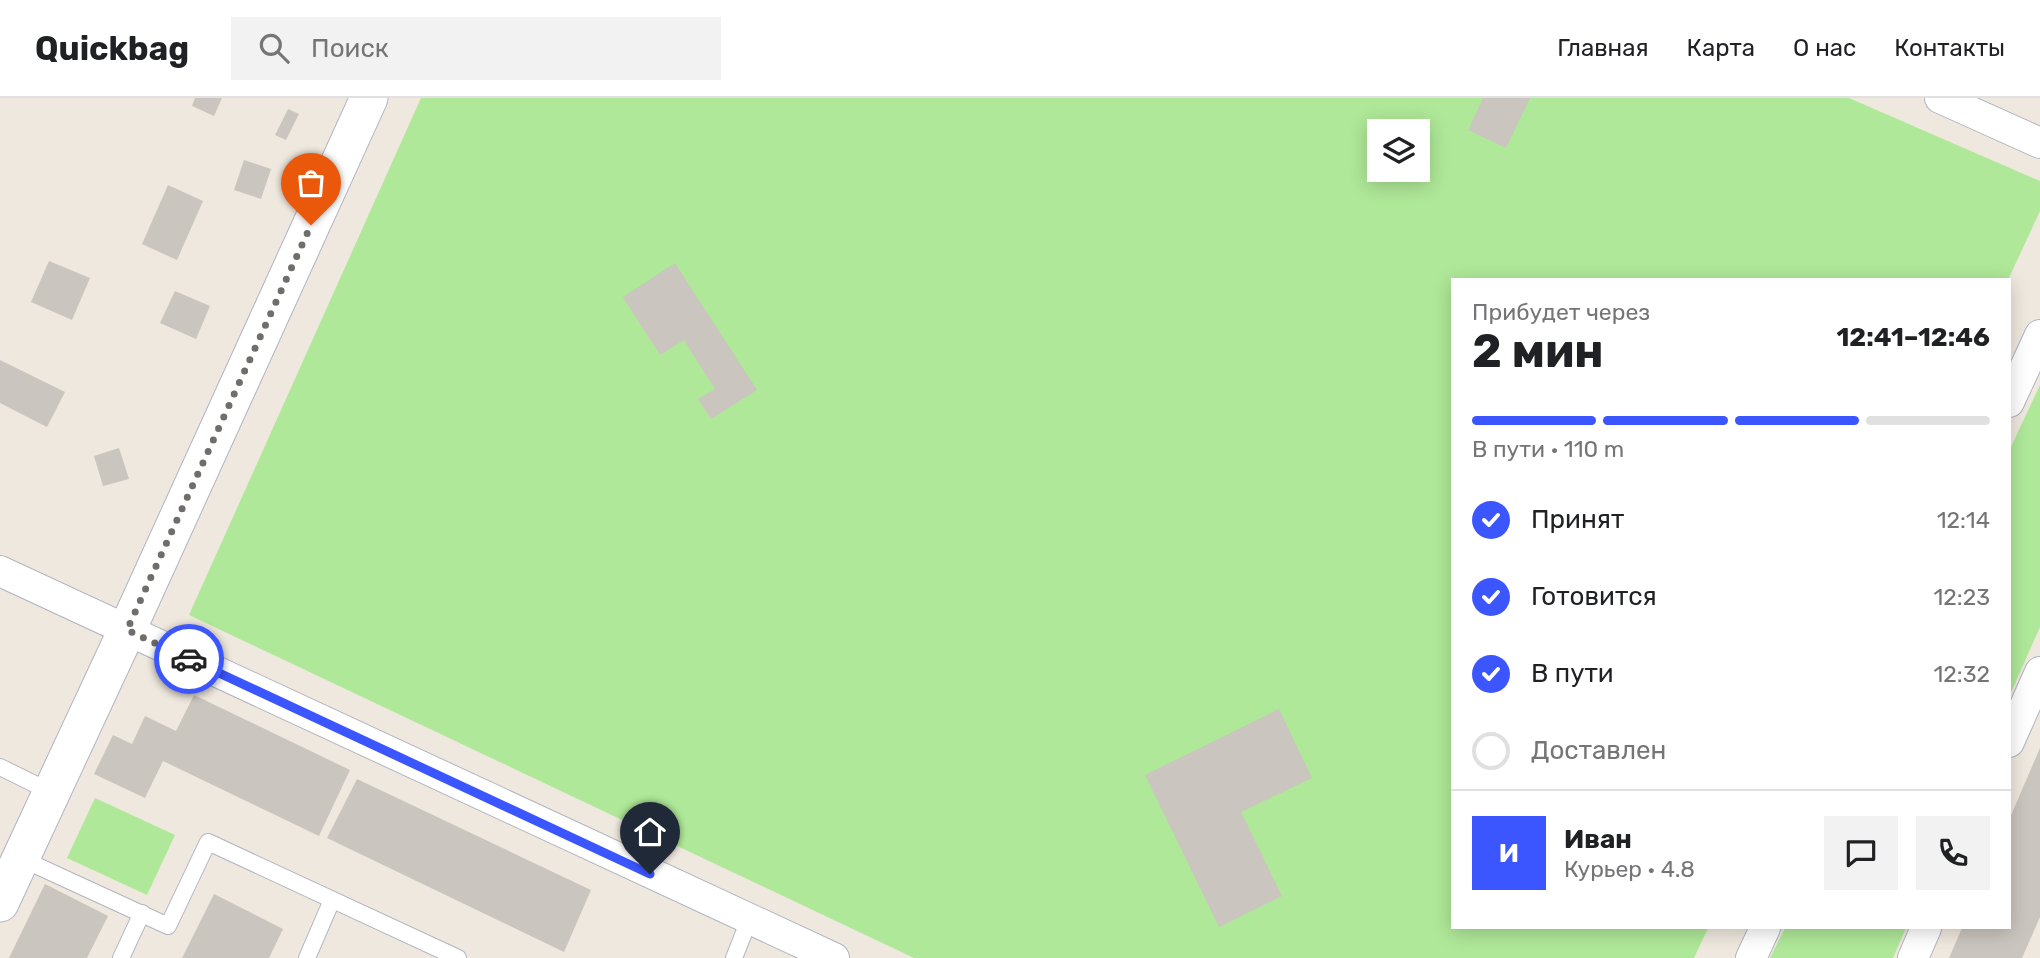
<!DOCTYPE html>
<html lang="ru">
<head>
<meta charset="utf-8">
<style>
  :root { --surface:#fff; --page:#f2f2f2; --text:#202124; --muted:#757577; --line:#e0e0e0; --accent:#3b55ff }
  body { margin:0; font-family:Rubik,sans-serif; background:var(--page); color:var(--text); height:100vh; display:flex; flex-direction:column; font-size:26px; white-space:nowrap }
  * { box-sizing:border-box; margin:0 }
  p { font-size:23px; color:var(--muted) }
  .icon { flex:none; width:38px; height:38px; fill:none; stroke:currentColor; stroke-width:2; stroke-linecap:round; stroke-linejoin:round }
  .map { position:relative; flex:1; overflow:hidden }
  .details { position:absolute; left:1451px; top:180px; width:560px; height:651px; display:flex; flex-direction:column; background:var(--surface); border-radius:0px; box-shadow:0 4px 18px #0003 }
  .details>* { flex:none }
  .controls { position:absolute; left:1367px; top:21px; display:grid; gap:14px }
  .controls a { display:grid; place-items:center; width:63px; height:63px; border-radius:0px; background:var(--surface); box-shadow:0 4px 18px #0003; font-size:35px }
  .pin { position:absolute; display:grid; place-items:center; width:60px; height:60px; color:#fff; margin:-72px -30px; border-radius:50% 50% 50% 0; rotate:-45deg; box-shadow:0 0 7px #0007 }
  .pin .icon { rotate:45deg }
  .courier { position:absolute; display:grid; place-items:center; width:70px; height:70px; margin:-35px; border:5px solid #3b55ff; border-radius:50%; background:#fff; color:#222; box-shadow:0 2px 9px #0007 }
  .summary em { font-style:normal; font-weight:700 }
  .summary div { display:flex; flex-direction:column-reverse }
  .summary { display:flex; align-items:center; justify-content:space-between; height:119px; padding:0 21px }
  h1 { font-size:46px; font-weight:700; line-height:52px }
  .bar { display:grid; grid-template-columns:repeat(4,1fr); gap:10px 7px; align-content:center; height:84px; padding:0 21px }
  .bar i { height:9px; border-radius:5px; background:var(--line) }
  .bar .current { background:var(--accent) }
  .bar p { grid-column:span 4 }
  .line { display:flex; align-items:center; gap:18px; padding:0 21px; border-top:2px solid var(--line) }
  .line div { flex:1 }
  .round { display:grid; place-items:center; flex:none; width:74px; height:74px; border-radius:0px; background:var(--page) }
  ol { padding:0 21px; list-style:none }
  li { display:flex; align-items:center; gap:21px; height:77px }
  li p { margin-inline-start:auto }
  li .icon { padding:7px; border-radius:50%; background:var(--accent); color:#fff; stroke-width:4 }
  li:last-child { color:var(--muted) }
  li i { width:38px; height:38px; border:4px solid var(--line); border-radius:50% }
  header { display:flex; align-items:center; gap:42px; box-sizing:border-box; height:98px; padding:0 35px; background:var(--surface); border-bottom:2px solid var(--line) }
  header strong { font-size:33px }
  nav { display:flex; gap:38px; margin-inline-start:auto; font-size:24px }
  .search { width:490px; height:63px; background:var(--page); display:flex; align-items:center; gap:18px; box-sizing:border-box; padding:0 24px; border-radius:0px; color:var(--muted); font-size:26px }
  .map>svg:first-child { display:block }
</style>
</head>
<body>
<header>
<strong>Quickbag</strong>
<div class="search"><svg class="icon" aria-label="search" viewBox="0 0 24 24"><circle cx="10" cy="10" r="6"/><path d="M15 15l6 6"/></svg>Поиск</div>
<nav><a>Главная</a><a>Карта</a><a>О нас</a><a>Контакты</a></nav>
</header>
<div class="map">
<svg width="2040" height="860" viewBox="0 0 2040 860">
  <rect width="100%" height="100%" fill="#efe8de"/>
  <!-- green -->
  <g fill="#afe898" fill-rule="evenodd">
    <path d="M421,0h1428l191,83v30l-32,69h-556v648h256l-14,30h-780l-725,-343zM1379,33h39v39h-39z"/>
    <path d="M2040,287v242l-31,70v-246z"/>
    <path d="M95,700l80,37 -28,60 -80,-37z"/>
    <path d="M1785,830h121l-13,30h-123z"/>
  </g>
  <!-- building -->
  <g fill="#cac5be">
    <path d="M195,0h27l-8,18 -22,-10z"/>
    <path d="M1483,0h47l-24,50 -38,-18z"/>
    <path d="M288,11l11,5 -13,26 -11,-5z"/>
    <path d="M244,62l27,9 -10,30 -27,-9z"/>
    <path d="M168,87l35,16 -26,59 -35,-16z"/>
    <path d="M49,163l41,17 -18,42 -41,-18z"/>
    <path d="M675,165l82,127 -46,29 -13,-20 17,-10 -31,-49 -24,15 -37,-58z"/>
    <path d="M175,193l35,15 -14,33 -36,-16z"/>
    <path d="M0,262l65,32 -18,35 -47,-24z"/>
    <path d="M119,350l10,31 -26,7 -9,-30z"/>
    <path d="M194,597l156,75 -31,66 -156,-75 -18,37 -51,-24 19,-39 19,9 13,-28 31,15z"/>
    <path d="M1279,611l33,69 -71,34 41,84 -63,31 -74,-152z"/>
    <path d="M2040,650v169l-18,41h-73l13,-30h47v-108z"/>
    <path d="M357,681l234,111 -27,62 -237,-114z"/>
    <path d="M45,786l63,32 -21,42h-78z"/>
    <path d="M214,796l69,35 -14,29h-87z"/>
  </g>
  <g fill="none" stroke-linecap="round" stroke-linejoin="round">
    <defs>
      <g id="service">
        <path d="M0,669l51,25"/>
        <path d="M20,760l148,68 40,-84 250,116"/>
        <path d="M121,860l21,-45"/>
        <path d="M307,860l25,-58"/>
        <path d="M734,860l15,-38"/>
      </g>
      <g id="minor">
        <path d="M1940,0l100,45"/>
        <path d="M2009,304l31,-67"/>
        <path d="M0,473l834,387"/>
        <path d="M2009,644l31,-70"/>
        <path d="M1751,860l14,-30"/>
        <path d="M1913,860l13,-30"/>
      </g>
      <path id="tertiary" d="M0,805l127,-273 242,-532"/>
    </defs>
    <!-- service casing -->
    <use href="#service" stroke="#b2b4c1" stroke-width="18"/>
    <!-- minor casing -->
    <use href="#minor" stroke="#b2b4c1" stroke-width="32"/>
    <!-- tertiary casing -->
    <use href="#tertiary" stroke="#b2b4c1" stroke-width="39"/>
    <!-- service -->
    <use href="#service" stroke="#fff" stroke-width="16"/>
    <!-- minor -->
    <use href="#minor" stroke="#fff" stroke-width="30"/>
    <!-- tertiary -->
    <use href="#tertiary" stroke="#fff" stroke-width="37"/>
  </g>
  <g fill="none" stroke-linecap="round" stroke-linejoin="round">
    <!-- done -->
    <path stroke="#706e6a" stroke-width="7" stroke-dasharray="0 12.6" d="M189,561l-62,-29 184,-405"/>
    <!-- route -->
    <path stroke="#3b55ff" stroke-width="9" d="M189,561l461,215"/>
  </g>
</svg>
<div class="controls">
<a><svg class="icon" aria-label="layers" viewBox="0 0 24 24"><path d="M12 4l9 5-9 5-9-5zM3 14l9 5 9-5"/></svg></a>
</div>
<div class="pin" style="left:311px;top:127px;background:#ea580c"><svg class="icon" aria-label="bag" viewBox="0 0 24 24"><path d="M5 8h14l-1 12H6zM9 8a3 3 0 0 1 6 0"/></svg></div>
<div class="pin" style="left:650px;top:776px;background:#1f2937"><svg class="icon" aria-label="home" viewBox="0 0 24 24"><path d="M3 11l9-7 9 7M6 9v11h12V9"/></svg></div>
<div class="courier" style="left:189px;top:561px"><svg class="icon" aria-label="car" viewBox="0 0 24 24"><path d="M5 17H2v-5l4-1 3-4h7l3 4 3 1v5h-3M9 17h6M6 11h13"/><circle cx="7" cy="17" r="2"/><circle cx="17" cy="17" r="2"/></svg></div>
<section class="details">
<div class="summary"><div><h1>2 мин</h1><p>Прибудет через</p></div><em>12:41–12:46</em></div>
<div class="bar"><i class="current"></i><i class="current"></i><i class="current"></i><i></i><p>В пути · 110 m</p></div>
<ol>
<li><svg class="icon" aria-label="check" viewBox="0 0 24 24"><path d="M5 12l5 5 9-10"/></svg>Принят<p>12:14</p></li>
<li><svg class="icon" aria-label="check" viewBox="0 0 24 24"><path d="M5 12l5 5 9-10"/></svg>Готовится<p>12:23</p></li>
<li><svg class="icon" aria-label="check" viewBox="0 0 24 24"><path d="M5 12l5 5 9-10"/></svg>В пути<p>12:32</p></li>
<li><i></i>Доставлен</li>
</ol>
<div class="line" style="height:126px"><b class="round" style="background:var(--accent);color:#fff">И</b><div><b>Иван</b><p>Курьер · 4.8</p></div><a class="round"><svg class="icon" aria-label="chat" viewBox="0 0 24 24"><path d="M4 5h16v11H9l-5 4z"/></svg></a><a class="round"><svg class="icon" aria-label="phone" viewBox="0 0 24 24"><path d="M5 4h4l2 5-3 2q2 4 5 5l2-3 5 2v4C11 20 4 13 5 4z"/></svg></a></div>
</section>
</div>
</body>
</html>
